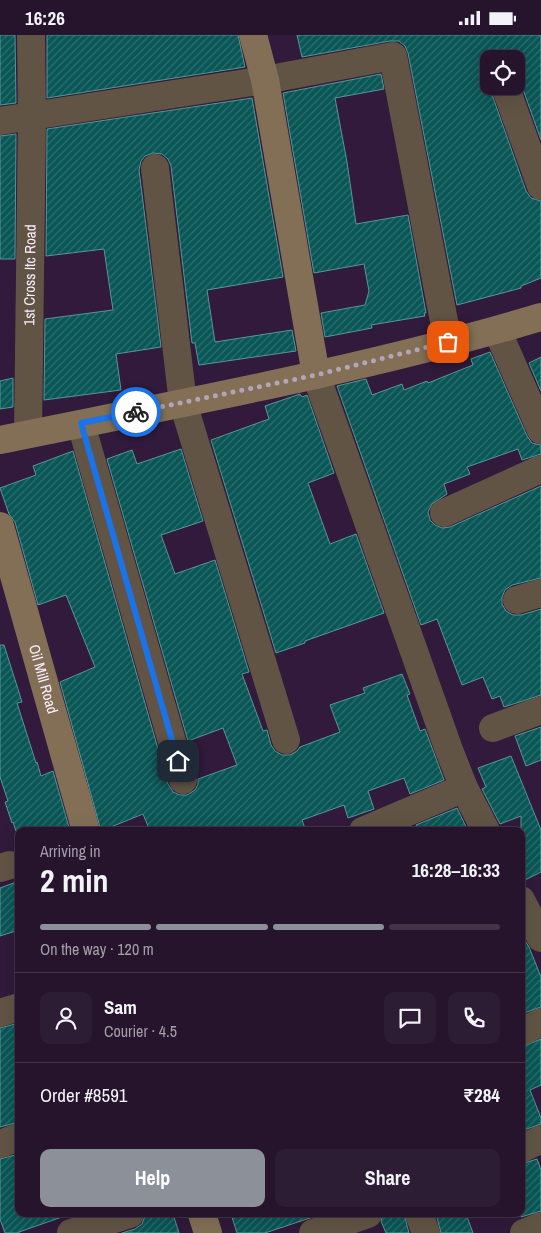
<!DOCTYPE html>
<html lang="en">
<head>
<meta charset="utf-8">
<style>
  :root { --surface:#25142c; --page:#2d1d34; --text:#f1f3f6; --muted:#a39ea9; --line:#423348; --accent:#8c9099 }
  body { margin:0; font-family:"Archivo Narrow",sans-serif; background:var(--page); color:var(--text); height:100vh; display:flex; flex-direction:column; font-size:19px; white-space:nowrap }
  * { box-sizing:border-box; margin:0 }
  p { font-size:16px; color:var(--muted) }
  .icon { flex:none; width:28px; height:28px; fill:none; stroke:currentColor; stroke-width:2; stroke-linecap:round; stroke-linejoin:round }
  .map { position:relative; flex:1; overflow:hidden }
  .side { position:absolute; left:15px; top:792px; width:510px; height:390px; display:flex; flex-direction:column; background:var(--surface); border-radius:10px; box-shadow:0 5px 20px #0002,0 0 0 1px var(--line) }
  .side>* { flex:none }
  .controls { position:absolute; left:480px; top:15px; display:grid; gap:10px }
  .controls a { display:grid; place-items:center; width:45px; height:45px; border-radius:10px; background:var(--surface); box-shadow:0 5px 20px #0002,0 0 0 1px var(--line); font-size:25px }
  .pin { position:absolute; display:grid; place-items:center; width:42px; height:42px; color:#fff; margin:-21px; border-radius:10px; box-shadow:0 2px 8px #0006 }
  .courier { position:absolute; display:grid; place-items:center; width:50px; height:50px; margin:-25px; border:4px solid #1a73e8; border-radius:50%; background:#fff; color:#222; box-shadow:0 1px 6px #0007 }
  .headline em { font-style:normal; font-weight:700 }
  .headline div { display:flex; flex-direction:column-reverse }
  .headline { display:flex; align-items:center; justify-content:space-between; height:85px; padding:0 25px }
  h1 { font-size:32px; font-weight:700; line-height:38px }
  .bar { display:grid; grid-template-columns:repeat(4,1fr); gap:8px 5px; align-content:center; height:60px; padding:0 25px }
  .bar i { height:6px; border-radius:4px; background:var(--line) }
  .bar .selected { background:var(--accent) }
  .bar p { grid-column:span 4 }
  .line { display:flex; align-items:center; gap:12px; padding:0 25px; border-top:1px solid var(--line) }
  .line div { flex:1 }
  .round { display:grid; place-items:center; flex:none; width:52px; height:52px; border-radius:10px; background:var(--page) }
  .primary-button { display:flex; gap:10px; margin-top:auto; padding:10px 25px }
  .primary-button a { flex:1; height:58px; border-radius:10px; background:var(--accent); color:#fff; font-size:20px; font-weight:700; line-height:58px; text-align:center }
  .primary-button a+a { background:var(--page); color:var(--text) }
  .status { display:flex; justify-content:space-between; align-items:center; height:35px; padding:0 25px; background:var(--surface); direction:ltr }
  .status svg { height:14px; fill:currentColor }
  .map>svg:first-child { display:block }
</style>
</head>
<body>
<div class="status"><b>16:26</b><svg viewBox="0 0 49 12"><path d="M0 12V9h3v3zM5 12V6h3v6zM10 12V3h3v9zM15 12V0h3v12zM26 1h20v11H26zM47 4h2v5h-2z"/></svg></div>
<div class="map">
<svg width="541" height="1198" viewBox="0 0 541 1198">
  <defs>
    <pattern id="building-hatch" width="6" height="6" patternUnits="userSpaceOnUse" patternTransform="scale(1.25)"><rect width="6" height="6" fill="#095656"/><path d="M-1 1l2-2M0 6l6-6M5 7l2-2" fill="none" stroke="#2e6f6f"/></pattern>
  </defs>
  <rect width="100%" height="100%" fill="#311a3b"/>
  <!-- building -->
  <g fill="url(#building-hatch)" stroke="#589796">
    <path d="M0,0h15l1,68 -16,2z"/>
    <path d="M47,0h191l7,32 -198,31z"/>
    <path d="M297,0h244v105l-21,-59 -4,-5v-17h-27v27l37,105 5,7 10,3v77l-20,8v2l-64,17 -49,-252 -3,-7 -6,-5h-9l-88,16z"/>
    <path d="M381,39l3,15 -49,9 12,64 9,62 52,-9 18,98h-2l1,3 -54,9 1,3 -47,9 -4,-24 44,-8 4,-14 -5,-27 -50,9 -31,-180z"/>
    <path d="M252,63l31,179 -76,13 8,52 77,-12 4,21 -97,14 -4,-22h-3l-21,-177 -3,-7 -6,-5 -9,-1 -8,3 -4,5 -2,9 22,177 -45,7 5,36 -77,10 1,-81 68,-9 -9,-61 -58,7 1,-127z"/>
    <path d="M16,99l-1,125h-15v-123z"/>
    <path d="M490,317l37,84 5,7 9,2v9l-19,6 -4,-11 -51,18 3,7 -26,10 3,10 -15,10 -4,8 2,8 5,5 7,3 8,-1 91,-41v92l-29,7 -7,5 -3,7v7l4,7 7,4h8l20,-6v86l-37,12 -4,-11 -8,3 -9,-22 -21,8 -25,-66 -16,6 -84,-239 29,-7 6,16 30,-11 2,6 23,-9 1,2 45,-18 -2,-6z"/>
    <path d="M541,322v34l-12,-28z"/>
    <path d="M13,343v29l-13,2v-28z"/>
    <path d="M300,359l2,3 5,-2 27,78 -26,10 22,61 26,-10 28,79 -79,28v2l-29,10 -65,-213 58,-21 -4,-13z"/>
    <path d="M181,414l22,72 -42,14 14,39 40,-14 34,112 -7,2 21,57 4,-1 4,15 4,6 7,4h8l7,-4 3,-4 40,-15 -10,-27 35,-12 -2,-5 39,-14 8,20 -3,1 13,36 5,-2 19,51 -34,14 -6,-16 -36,13 6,18 -26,9 -4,-13 -42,15 4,11h-156l-7,-17 -42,17 -41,-149 35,-15 -29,-72 -28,10 -23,-83 -6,-8 -9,-26 36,-13 -3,-9 40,-15 95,333 5,8 7,3h7l8,-5 3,-6v-5l39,-14 -14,-37 -35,13 -81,-282 25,-9 5,14z"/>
    <path d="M0,610h4l18,57 -5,1 19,60 1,-1 4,14 12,-5 17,60h-54l-3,-9 -1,1 -7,-21 3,-1 -8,-24z"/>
    <path d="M541,692v33l-15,6 -11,-30z"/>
    <path d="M511,721l30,74v42l-20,10v-66l-21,8 -18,-35 4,-2 -8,-19z"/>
    <path d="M457,773l11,23h-49l-3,-6z"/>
    <path d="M19,846v49l-19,6v-48z"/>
    <path d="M521,899l8,13 12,30v30l-20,7z"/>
    <path d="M19,988v99l-19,5v-99z"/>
    <path d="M541,1004v46l-11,5 11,28v6l-20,7v-84z"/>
    <path d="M19,1119v60h42l1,3 -43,15v1h-14l-5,-14v-60z"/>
    <path d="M537,1124l4,11v41l-20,6v-53z"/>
    <path d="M152,1179h21l6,19h-57l13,-4 7,-5 3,-8z"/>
    <path d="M231,1179h81l1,3 -48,16h-28z"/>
    <path d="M383,1179h21l5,19h-23l-5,-12z"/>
    <path d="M436,1179h30l7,19h-32z"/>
  </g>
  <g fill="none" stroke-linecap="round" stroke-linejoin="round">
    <!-- street -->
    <g stroke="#615445" stroke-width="28">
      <path d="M505,51l36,100"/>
      <path d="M0,86l265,-41 128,-24 55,286"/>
      <path d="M155,133l28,235 103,337"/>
      <path d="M497,295l44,100"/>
      <path d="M316,340l133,375 15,38 22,43"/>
      <path d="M81,389l102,356"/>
      <path id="s1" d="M28,399l4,-318 -1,-81"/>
      <path d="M444,478l97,-44"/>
      <path d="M517,565l24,-7"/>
      <path d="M493,693l48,-18"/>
      <path d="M363,796l101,-43"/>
      <path d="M0,833l10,-3"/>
      <path d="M521,865l20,38"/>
      <path d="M0,978l19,-6"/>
      <path d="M521,997l20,-10"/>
      <path d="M0,1109l19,-7"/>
      <path d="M521,1114l20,-10"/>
      <path d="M419,1179l7,19"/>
      <path d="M71,1198l59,-19"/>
      <path d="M313,1198l55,-19"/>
      <path d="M524,1198l17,-7"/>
    </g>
    <!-- secondary -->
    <g stroke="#826f55" stroke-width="28">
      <path d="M253,0l12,45 51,295"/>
      <path d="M0,405c181,-37 364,-70 541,-123"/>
      <path id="s2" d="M0,491l86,305"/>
      <path d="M202,1179l6,19"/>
    </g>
  </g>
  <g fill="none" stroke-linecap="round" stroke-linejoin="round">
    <!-- done -->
    <path stroke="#b2a4b9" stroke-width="5" stroke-dasharray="0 9" d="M136,377l180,-37 132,-33"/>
    <!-- route -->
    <path stroke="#1a73e8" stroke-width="6" d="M136,377l-55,11 97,338"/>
  </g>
  <g text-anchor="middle" stroke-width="5" stroke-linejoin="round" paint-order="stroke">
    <!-- street labels -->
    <g font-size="15" fill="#f8effd" stroke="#311a3b">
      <text dy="5" stroke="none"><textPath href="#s1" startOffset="159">1st Cross Itc Road</textPath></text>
      <text dy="5" stroke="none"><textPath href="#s2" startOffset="159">Oil Mill Road</textPath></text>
    </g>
  </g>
</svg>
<div class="controls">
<a><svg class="icon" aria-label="locate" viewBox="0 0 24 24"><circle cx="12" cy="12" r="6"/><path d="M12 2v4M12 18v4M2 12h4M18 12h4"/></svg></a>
</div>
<div class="pin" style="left:448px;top:307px;background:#ea580c"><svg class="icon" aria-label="bag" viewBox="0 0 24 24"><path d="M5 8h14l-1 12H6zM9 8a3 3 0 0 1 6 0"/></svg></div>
<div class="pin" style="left:178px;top:726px;background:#1f2937"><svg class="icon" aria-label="home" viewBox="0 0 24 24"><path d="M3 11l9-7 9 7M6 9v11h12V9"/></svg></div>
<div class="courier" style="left:136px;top:377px"><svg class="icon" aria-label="bike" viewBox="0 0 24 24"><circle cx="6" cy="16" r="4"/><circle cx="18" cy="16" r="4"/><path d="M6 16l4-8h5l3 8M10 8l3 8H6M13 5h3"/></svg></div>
<section class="side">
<div class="headline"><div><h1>2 min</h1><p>Arriving in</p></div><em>16:28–16:33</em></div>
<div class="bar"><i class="selected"></i><i class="selected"></i><i class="selected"></i><i></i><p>On the way · 120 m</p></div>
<div class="line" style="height:90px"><a class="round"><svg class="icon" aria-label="person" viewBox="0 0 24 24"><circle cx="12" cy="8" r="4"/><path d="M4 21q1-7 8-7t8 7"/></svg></a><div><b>Sam</b><p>Courier · 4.5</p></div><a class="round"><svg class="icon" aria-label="chat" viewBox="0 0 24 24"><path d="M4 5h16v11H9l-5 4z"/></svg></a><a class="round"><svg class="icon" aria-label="phone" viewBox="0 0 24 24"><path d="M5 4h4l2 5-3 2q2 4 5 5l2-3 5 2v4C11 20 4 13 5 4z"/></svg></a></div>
<div class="line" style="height:65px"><div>Order #8591</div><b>₹284</b></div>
<div class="primary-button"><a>Help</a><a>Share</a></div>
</section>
</div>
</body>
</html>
